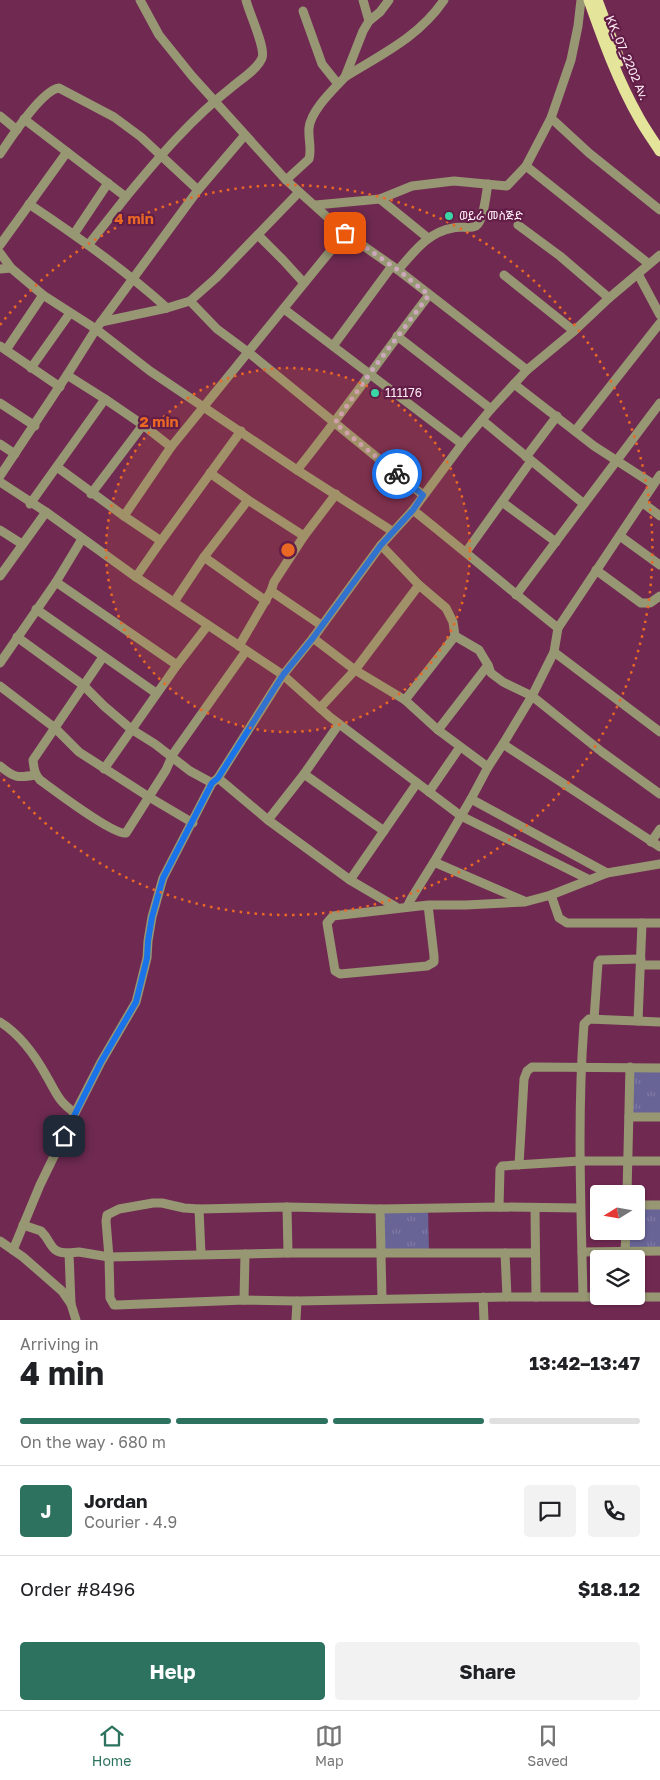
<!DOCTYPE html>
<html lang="en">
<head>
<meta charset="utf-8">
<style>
  :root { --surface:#fff; --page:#f2f2f2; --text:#202124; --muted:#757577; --line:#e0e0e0; --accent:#2c725e }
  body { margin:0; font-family:"Golos Text","Noto Sans Ethiopic",sans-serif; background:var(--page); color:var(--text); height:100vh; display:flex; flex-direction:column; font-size:19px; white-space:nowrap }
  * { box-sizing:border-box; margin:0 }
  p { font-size:16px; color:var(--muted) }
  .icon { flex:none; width:28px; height:28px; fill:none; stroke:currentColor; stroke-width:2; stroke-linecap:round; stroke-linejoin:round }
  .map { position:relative; height:1320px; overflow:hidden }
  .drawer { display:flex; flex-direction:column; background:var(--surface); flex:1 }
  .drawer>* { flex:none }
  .needle { width:32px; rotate:259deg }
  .tools { position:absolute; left:590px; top:1185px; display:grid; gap:10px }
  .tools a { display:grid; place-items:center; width:55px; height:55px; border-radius:5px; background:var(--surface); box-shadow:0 1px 4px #0004; font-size:25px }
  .pin { position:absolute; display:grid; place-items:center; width:42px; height:42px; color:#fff; margin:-21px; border-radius:10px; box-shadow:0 2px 8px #0006 }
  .courier { position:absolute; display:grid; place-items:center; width:50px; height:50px; margin:-25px; border:4px solid #1a73e8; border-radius:50%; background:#fff; color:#222; box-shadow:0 1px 6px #0007 }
  .headline em { font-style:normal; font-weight:700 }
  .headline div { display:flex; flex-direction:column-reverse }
  .headline { display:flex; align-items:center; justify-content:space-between; height:85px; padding:0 20px }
  h1 { font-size:32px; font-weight:700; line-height:38px }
  .bar { display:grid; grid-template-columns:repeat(4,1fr); gap:8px 5px; align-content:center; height:60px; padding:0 20px }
  .bar i { height:6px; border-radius:4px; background:var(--line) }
  .bar .selected { background:var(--accent) }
  .bar p { grid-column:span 4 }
  .line { display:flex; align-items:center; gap:12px; padding:0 20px; border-top:1px solid var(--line) }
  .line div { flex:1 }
  .round { display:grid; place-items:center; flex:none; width:52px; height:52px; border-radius:5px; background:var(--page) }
  .action { display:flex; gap:10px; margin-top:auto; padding:10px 20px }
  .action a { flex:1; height:58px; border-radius:5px; background:var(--accent); color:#fff; font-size:20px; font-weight:700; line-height:58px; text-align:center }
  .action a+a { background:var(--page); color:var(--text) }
  .tabs { display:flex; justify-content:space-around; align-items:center; height:70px; border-top:1px solid var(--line); background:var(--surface); font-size:14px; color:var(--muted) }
  .tabs a { display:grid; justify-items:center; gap:2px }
  .tabs .selected { color:var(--accent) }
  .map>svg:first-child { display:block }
</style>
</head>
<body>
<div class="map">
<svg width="660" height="1320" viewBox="0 0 660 1320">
  <defs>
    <pattern id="grass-tufts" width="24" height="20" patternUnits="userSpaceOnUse" patternTransform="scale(1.25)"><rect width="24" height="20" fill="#686496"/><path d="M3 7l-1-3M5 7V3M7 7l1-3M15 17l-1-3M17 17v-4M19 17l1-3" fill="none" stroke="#7f7aa5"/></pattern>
  </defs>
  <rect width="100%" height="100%" fill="#702a52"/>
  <!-- grass -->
  <g fill="url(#grass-tufts)">
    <path d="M630,1067l30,1v49h-31z"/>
    <path d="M636,1205h24v46h-35l1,-20h10z"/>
    <path d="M428,1208l1,45 -49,1v-45z"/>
  </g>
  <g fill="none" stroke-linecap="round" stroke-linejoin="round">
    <!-- minor -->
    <g stroke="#979773" stroke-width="9">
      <path d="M140,0l19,35 33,41 94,104 59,53"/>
      <path d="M363,0l6,21"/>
      <path d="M303,11l19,53 16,20"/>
      <path d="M345,77l18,-46 6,-10 11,-9 9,-12"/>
      <path d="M0,116l17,14"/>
      <path d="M551,118l38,35 71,57"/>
      <path d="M24,119l43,33"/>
      <path d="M0,154c10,-15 42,-64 59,-66l55,29 27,20 57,53 -102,139 -29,46 38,24"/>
      <path d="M526,166l123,98"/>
      <path d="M286,180l23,-21c3,-10 -1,-21 0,-31 2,-18 24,-38 36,-51 37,-23 74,-40 99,-77"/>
      <path d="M198,190l47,-55"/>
      <path d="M126,197c33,-40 65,-78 106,-110 9,-8 25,-17 30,-29 4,-10 -13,-45 -16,-58"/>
      <path d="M380,199l48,39"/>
      <path d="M29,204c48,32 95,65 138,104"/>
      <path d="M316,205l64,-6 32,-13 42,-5 53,5 19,-20 25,-48 20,-58 7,-34 3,-26"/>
      <path d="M518,225l42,31 49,42"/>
      <path d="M74,234l34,-51"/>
      <path d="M258,235l25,25 21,23"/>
      <path d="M0,245l67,-93 59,45 -37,47"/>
      <path d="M0,253l11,15 32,27 53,34 54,42 147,99c46,-57 87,-117 132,-175"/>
      <path d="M0,269l11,-1"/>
      <path d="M398,270c16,-18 30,-38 55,-42 7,-2 17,1 23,-2 8,-5 10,-33 12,-42"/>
      <path d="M638,274l22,41"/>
      <path d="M504,275l70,56"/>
      <path d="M190,301l27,28 31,23 175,143"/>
      <path d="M284,309l178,135"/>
      <path d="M101,322l66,-14 23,-7 26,-23 83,-86"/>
      <path d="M397,336l94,73"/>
      <path d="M0,346l60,41"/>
      <path d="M333,346l59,-80"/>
      <path d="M6,350l37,-55"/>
      <path d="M31,368l39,-55"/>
      <path d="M514,384l80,62 59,38"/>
      <path d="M0,403l35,23"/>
      <path d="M482,420l102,84 76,-101"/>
      <path d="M575,431l85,-108"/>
      <path d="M0,444l15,10"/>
      <path d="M526,457l31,-41"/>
      <path d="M57,467l67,49"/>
      <path d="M297,470l95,61"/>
      <path d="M210,473l38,27 56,36 32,-42"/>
      <path d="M660,475l-102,153 -4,24 -22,44 -29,48 157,103"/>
      <path d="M0,476l67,-101"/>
      <path d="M0,482l46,30 90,65"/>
      <path d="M91,494l52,-69"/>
      <path d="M502,502l54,40"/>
      <path d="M643,503l17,13"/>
      <path d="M30,504l75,-105 38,26 28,22"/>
      <path d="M413,510c49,39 96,79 145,118"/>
      <path d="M0,530l22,14"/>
      <path d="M620,536l40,29"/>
      <path d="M161,541l80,-110"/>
      <path d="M381,545l38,40 27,23 7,14 2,14 -50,64"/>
      <path d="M466,552l65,-91"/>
      <path d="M204,557l62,44"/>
      <path d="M596,570l45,33h9l10,-7"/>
      <path d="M0,576l46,-64"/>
      <path d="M56,582l121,83"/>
      <path d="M271,591l3,-9 30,-46"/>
      <path d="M516,595l68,-91"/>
      <path d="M174,602l30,-45 44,-57"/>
      <path d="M36,609l120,84"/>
      <path d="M455,636l24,14 9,15"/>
      <path d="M17,637l66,48 21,21 27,23 24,15 35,27 22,12"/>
      <path d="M313,638l42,32 50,30 33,30 50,37"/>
      <path d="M239,646l32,-55 50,34"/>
      <path d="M554,652l106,80"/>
      <path d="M103,657l-70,103c1,8 1,13 7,20 14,10 73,55 86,53l40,-63 7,-16 73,-103"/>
      <path d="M0,663l56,-81 26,-43"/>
      <path d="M0,686l55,42 24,24 70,45 44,26"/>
      <path d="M320,708l35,-38 64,-85"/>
      <path d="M339,724l-35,50 80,57"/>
      <path d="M438,730l50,-65 3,8 12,9 29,14 70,56 58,42"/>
      <path d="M0,766c14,12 18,12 35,9"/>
      <path d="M104,769l73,-104 31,-40"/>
      <path d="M304,774l-36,46 82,60 46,27"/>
      <path d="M218,778l50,42"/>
      <path d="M429,792l31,-45"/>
      <path d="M471,799l136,74"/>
      <path d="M651,842l9,-13"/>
      <path d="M434,862l90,39"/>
      <path d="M350,880l67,-97"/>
      <path d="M590,880l-129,-64 -131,-99 -47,-42 30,-37 68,-93 32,-35 49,-66 29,-35 36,-39 47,-39 35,-33 51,-43"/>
      <path d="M551,895l8,23 8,5h93"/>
      <path d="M428,905l6,51v6l-7,4 -87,8 -5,-3 -8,-48 6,-7 95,-11h38l59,-3 26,-7 56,-22 53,-9"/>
      <path d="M407,907l4,-8 23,-37 37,-63 17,-32 15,-23"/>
      <path d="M641,965h19"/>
      <path d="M594,1019l4,-56 2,-3 41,-1"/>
      <path d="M638,1021l4,-98"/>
      <path d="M0,1022c21,13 35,33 47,55 10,17 11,24 28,36"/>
      <path d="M629,1117h31"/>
      <path d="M519,1165l5,-86 3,-8 5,-4 128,1"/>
      <path d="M627,1194l3,-127"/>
      <path d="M636,1205h24"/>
      <path d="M287,1207l1,46"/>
      <path d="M499,1207l1,-38 2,-3 78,-5h80"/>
      <path d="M535,1208l1,89"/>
      <path d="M580,1208l-81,-1 -119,2 -93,-2 -88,2 -15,-1 -22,-5h-9l-34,6 -12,6 -1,6 3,36 1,41 4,7h3l127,-5 53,1 210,-4h153"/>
      <path d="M199,1209l2,45"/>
      <path d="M380,1209l2,90"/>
      <path d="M23,1225l18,6c12,12 8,22 28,22"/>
      <path d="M0,1241l23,16 39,34 9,13 5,16"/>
      <path d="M13,1250l27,-65 35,-72 26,-51 35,-60 11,-44 1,-17 4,-24 11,-39 49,-95 6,-5 65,-103 -147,-98 25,-36 -37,-25 47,-69 174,-214 53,37 129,100"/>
      <path d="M625,1251l1,-20"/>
      <path d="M582,1252l78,-1"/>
      <path d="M505,1253l2,44"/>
      <path d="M483,1297l1,23"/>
      <path d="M583,1297c-2,-91 -6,-182 1,-273l5,-5 71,3"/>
      <path d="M244,1300l1,-46"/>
      <path d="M71,1304l-2,-51 10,-1 30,5 179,-4h247"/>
      <path d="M296,1320l1,-19"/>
    </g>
    <!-- major -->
    <g stroke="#e5e49b" stroke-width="11">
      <path d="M589,0c14,40 29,81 50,118 6,11 14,22 21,33"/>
      <path d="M597,0l23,61"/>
    </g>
  </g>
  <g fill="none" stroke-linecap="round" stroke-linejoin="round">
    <!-- done -->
    <path stroke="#cca8bc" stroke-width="5" stroke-dasharray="0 9" d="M345,233l53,37 31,25 -59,78 -35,50 62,51"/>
    <!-- route -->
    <path stroke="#1a73e8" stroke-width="6" d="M64,1136l37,-74 35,-60 11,-44 1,-17 4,-24 11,-39 49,-95 6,-5 65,-103 30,-37 68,-93 32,-35 10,-15 -26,-21"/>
  </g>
  <!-- distance rings -->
  <circle cx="288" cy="550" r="182" fill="#ea6823" fill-opacity=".12"/>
  <g fill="none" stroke="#ea6823" stroke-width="2.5" stroke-dasharray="2.5 5">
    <circle cx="288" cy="550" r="182"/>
    <path d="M0 325A365 365 0 1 1 0 775"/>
  </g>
  <!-- markers -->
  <g fill="#3ad4a5" stroke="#631e47" stroke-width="2">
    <circle cx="449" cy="216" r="5"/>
    <circle cx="375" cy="393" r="5"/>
  </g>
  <g text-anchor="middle" stroke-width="4.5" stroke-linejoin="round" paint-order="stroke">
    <!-- street labels -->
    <g font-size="12" fill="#feecf5" stroke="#631e47">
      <text transform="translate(627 58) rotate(67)" y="4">KK_07_2202 Av.</text>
    </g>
    <!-- poi labels -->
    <g font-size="12" fill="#feecf5" stroke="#631e47" text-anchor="start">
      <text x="459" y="220">ወይራ መስጅድ</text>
      <text x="385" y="397">111176</text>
    </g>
  </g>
  <circle cx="288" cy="550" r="8" fill="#ea6823" stroke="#631e47" stroke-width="2.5"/>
  <g font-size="15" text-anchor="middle" font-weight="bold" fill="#ea6823" stroke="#631e47" stroke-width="4.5" stroke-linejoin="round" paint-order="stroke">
    <text x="134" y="224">4 min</text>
    <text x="159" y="427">2 min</text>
  </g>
</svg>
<div class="tools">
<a><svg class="needle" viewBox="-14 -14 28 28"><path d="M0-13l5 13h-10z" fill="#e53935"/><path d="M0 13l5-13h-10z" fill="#757577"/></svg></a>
<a><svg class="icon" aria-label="layers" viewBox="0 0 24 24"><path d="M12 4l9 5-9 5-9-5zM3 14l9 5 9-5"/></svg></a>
</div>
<div class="pin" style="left:345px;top:233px;background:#ea580c"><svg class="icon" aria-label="bag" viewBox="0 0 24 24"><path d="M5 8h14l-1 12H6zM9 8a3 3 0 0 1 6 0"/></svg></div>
<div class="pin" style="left:64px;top:1136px;background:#1f2937"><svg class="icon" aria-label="home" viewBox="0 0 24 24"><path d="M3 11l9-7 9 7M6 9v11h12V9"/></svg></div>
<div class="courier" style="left:397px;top:474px"><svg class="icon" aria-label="bike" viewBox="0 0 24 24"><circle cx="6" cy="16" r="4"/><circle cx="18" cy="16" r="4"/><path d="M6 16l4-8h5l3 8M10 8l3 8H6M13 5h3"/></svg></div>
</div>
<section class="drawer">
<div class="headline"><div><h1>4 min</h1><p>Arriving in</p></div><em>13:42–13:47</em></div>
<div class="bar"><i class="selected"></i><i class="selected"></i><i class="selected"></i><i></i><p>On the way · 680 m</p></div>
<div class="line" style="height:90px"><b class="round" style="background:var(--accent);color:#fff">J</b><div><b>Jordan</b><p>Courier · 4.9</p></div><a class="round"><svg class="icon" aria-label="chat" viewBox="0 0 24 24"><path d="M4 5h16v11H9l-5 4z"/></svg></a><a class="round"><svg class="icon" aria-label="phone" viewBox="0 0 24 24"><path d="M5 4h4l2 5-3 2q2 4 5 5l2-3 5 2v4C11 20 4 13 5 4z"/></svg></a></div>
<div class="line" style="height:65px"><div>Order #8496</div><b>$18.12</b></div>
<div class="action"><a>Help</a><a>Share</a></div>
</section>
<nav class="tabs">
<a class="selected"><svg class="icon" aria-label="home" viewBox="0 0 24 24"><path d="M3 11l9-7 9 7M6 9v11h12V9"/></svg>Home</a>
<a><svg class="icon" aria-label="map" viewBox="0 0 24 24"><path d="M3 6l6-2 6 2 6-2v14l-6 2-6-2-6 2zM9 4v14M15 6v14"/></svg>Map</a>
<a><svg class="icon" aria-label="saved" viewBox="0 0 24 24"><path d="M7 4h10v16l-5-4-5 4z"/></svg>Saved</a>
</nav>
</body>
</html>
